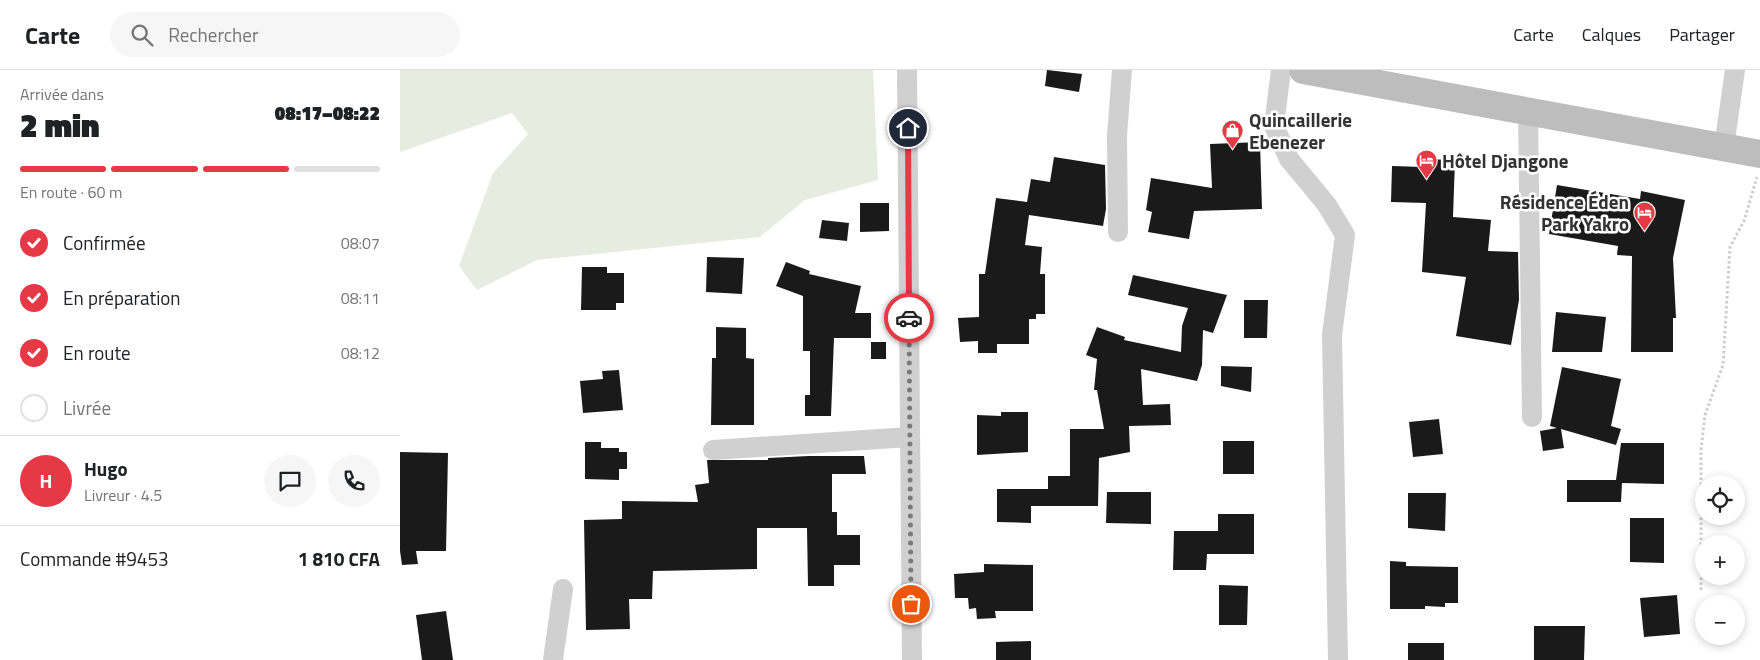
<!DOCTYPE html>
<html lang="fr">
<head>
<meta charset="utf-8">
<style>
  :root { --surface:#fff; --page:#f6f6f6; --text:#202124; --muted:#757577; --line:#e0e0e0; --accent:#e63946 }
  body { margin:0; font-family:"Titillium Web",sans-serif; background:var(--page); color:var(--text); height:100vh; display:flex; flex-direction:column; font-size:19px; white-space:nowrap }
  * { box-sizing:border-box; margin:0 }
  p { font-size:16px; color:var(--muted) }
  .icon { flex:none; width:28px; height:28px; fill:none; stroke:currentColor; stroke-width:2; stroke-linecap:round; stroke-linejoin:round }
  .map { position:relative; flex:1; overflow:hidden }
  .panel { display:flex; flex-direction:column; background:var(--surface); width:400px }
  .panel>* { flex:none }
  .tools { position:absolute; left:1295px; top:405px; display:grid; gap:10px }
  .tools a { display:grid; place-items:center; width:50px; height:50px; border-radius:50%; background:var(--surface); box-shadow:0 2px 8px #0003; font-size:25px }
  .pin { position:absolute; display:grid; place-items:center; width:42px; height:42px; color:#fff; margin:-21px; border:2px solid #fff; border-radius:50%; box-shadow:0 1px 5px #0007 }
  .courier { position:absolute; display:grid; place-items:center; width:50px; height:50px; margin:-25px; border:4px solid #e63946; border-radius:50%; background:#fff; color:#222; box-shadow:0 1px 6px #0007 }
  .headline em { font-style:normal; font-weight:800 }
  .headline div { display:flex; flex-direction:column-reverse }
  .headline { display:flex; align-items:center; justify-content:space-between; height:85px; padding:0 20px }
  h1 { font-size:32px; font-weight:800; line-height:38px }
  .bar { display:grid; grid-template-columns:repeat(4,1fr); gap:8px 5px; align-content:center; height:60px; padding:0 20px }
  .bar i { height:6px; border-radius:4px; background:var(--line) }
  .bar .on { background:var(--accent) }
  .bar p { grid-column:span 4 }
  .line { display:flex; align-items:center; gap:12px; padding:0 20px; border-top:1px solid var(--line) }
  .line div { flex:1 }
  .round { display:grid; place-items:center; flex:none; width:52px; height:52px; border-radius:26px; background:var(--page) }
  ol { padding:0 20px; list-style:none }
  li { display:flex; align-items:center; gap:15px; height:55px }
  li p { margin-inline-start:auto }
  li .icon { padding:5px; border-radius:50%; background:var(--accent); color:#fff; stroke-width:4 }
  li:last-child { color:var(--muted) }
  li i { width:28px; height:28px; border:2px solid var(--line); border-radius:50% }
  header { display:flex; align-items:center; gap:30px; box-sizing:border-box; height:70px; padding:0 25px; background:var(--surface); border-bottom:1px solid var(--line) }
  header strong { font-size:24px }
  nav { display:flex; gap:28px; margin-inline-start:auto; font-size:18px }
  .search { width:350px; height:45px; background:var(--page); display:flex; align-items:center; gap:12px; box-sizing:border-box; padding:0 18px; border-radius:28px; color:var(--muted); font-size:19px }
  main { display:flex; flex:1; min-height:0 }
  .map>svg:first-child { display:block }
</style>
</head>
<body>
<header>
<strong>Carte</strong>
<div class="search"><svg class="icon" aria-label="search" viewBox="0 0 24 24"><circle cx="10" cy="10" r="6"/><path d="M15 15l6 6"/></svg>Rechercher</div>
<nav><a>Carte</a><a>Calques</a><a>Partager</a></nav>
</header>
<main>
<section class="panel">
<div class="headline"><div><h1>2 min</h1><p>Arrivée dans</p></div><em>08:17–08:22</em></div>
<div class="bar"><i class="on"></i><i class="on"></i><i class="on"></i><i></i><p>En route · 60 m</p></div>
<ol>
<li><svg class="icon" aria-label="check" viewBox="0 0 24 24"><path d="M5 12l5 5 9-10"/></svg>Confirmée<p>08:07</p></li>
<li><svg class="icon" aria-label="check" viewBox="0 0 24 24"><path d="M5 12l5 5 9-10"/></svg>En préparation<p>08:11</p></li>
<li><svg class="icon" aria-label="check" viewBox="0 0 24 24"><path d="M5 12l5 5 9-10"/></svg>En route<p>08:12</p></li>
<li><i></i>Livrée</li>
</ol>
<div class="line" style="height:90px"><b class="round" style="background:var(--accent);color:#fff">H</b><div><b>Hugo</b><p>Livreur · 4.5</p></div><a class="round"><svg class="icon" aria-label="chat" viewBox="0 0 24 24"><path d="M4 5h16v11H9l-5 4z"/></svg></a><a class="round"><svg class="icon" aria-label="phone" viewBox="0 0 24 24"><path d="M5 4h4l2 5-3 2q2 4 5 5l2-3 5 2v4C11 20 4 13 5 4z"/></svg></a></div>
<div class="line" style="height:65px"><div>Commande #9453</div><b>1 810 CFA</b></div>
</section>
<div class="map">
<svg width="1360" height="590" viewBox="0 0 1360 590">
  <rect width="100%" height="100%" fill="#fff"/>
  <!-- green -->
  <path fill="#e6ecdf" d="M0,0h473l5,110 -73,20 -45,37 -223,23 -60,30 -18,-24 34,-93 35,-39 -16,-21 -112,39z"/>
  <!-- building -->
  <g fill="#1a1a1a">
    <path d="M647,0l35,4 -3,18 -34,-6z"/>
    <path d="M860,72l2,67 -68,2 -5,28 -41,-7 4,-20 -6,-2 5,-32 61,10 -2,-44z"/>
    <path d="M654,87l51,8 1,44 -3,17 -74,-11 -4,30 17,2 -2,27h5v40h-9v5h-7v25h-32v9h-19v-12l-18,1 -2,-24 21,-1v-43h6l11,-76 31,4 4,-23 19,3z"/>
    <path d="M1023,89l32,1 -2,57 38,3 -3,31 30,1 1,48 -8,45 -55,-9 10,-59 -44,-5 4,-69 -35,-1 1,-36 31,1z"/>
    <path d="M1157,115l83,14 1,-8 44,9 -12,58 3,60h-3v34h-42l1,-96 -15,-1 1,-9 -69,-12z"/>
    <path d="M460,133h29v28l-29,1z"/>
    <path d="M422,150l27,3 -2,18 -28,-3z"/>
    <path d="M307,187l37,1 -2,36 -36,-2z"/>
    <path d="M386,192l24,9 -1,3 52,12 -6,27h16v25h-37l-3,78h-26v-21h5v-44h-7v-55l-27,-10z"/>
    <path d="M182,197h25v6h17v30h-8v7h-35z"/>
    <path d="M733,205l94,20 -14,38 -10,-3 -1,35 -5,16 -56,-12 2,36 27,-1 1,21 -42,1 1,26 -31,6 -1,48h-67v17l-34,-1v-33h51v-13h22v-47h34l-7,-39h-3l3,-31 -11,-4 11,-28 28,10 -1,3 57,12 1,-26 6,-18 -60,-13z"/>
    <path d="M844,230h24l-1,38h-23z"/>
    <path d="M1156,242l50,5 -4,35h-50z"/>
    <path d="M316,257l30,1v30l8,1v66h-43l1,-67h4z"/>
    <rect x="471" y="272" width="15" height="17"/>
    <path d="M821,296l31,1 -1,25 -30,-6z"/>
    <path d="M1162,297l59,12 -10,47 10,3 -5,16 -55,-16 3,19 -21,3 -3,-20 17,-3 -7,-2z"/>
    <path d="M219,300l4,40 -40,3 -3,-32 23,-2 -1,-8z"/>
    <path d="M601,342h27v40l-51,3v-40l24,1z"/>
    <path d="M1039,349l4,35 -30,3 -4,-35z"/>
    <rect x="823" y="371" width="31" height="33"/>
    <path d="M185,372h16v6h18v4h8v17h-8v11l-34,-1z"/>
    <path d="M1221,373h43v41l-42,-1 -1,19h-54v-22h49z"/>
    <path d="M0,382l48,1 -2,98h-30l2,13 -16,1 -2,-14z"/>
    <path d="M409,386h55l2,18h-34v38h5v23h23v30h-26v21h-26l-1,-58h-50v41l-104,2 -1,28h-23l1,30 -44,1 -2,-110 38,-1v-18l76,1 -3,-17 14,-2 -2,-23h61v-2z"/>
    <path d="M707,422h44v32l-45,-1z"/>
    <path d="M1008,423h38l-1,38 -37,-3z"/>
    <path d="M818,444h36v40h-47l-1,16h-33l1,-39h44z"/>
    <path d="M1230,448h34v45l-34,-1z"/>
    <path d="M990,491l16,1v4l52,1v36h-13v4l-20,-1v3h-35z"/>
    <path d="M584,494l49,1v46h-38l1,7 -19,1 -1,-11 -7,1 -1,-11h-13l-1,-24 30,-2z"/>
    <path d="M819,515l29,1 -1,39h-28z"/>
    <path d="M1277,525l3,39 -36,3 -4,-39z"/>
    <path d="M46,541l7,49h-31l-6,-45z"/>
    <path d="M1134,556h51l-1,34h-50z"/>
    <path d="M631,571v19h-35v-18z"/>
    <rect x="1008" y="573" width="36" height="17"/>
  </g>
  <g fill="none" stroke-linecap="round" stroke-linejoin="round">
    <!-- path -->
    <path stroke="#cdcdcd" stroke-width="3" stroke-dasharray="2.5 2.5" stroke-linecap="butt" d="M1301,520v-140l4,-35 18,-50 7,-118 14,-26 13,-44"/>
    <!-- street -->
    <g stroke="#d0d0d0" stroke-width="20">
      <path d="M507,0l5,590"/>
      <path d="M881,0l-7,56 15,33 38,46 18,30 -13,100 6,325"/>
      <path d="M1128,40l4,307"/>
      <path d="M1324,77l11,-77"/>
      <path d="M718,162l-1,-96 5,-66"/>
      <path d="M313,380l197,-13"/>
      <path d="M153,590l10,-71"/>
    </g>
    <!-- secondary -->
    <path stroke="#bdbdbd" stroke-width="28" d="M903,0l457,84"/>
  </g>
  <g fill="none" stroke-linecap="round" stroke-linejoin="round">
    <!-- done -->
    <path stroke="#7a7a7a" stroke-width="5" stroke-dasharray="0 9" d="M509,248l2,286"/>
    <!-- route -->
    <path stroke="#e63946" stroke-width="6" d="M508,58l1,190"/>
  </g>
  <!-- icons -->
  <defs>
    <symbol id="shop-pin" viewBox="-11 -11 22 30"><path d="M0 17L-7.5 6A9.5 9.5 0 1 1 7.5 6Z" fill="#e63946" stroke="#fff"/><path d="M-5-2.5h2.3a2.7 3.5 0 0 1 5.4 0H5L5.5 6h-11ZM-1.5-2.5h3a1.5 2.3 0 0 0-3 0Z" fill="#fff"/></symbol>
    <symbol id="hotel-pin" viewBox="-11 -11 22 30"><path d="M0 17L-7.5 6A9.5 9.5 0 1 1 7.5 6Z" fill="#e63946" stroke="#fff"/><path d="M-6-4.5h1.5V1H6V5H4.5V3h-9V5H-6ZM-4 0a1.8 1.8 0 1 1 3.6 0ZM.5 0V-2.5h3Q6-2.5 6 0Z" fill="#fff"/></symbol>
  </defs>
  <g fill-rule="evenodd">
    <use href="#shop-pin" x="820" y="48" width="25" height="34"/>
    <use href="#hotel-pin" x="1014" y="78" width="25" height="34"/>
    <use href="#hotel-pin" x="1232" y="130" width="25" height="34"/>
  </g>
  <g text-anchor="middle" stroke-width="5" stroke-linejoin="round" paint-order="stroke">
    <!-- poi labels -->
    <g font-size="19" font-weight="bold" fill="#333" stroke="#fff" text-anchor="start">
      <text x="849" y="57">Quincaillerie<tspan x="849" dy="22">Ebenezer</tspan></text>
      <text x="1042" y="98">Hôtel Djangone</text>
      <text x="1229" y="139" text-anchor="end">Résidence Éden<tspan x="1229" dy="22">Park Yakro</tspan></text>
    </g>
  </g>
</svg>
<div class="tools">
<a><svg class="icon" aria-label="locate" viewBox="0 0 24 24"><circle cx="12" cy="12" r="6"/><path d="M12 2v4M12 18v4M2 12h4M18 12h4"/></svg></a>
<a>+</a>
<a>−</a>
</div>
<div class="pin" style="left:511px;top:534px;background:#ea580c"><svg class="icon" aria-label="bag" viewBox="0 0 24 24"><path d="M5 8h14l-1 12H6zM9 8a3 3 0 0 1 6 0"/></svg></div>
<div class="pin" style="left:508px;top:58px;background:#1f2937"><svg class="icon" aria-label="home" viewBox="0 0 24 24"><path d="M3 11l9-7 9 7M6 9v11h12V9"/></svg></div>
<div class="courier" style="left:509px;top:248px"><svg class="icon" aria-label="car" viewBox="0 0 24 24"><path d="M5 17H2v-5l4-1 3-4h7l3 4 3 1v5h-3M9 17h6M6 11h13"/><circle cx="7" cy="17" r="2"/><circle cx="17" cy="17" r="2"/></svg></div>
</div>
</main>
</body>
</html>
